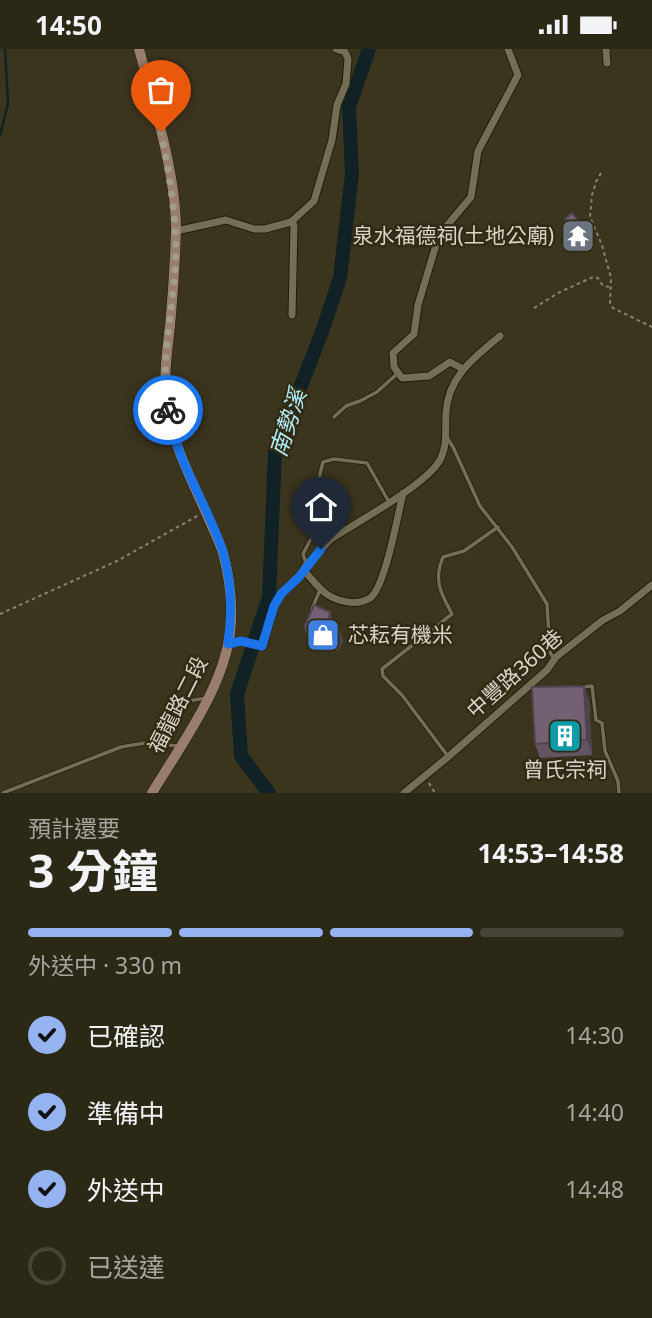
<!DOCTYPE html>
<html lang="zh-TW">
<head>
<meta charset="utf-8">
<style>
  :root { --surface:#2c2816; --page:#34301f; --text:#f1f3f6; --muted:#a6a6a1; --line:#484435; --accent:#95b2f1 }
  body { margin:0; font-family:"Noto Sans","Noto Sans TC",sans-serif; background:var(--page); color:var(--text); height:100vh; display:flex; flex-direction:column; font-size:26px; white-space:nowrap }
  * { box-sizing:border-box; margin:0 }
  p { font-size:23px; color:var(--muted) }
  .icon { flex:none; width:38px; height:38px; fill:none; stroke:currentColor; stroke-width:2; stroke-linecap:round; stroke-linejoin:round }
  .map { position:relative; height:744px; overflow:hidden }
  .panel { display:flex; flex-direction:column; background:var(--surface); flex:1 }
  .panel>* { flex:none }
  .pin { position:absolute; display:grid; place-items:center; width:60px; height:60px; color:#fff; margin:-72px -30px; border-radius:50% 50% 50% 0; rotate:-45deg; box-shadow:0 0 7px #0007 }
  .pin .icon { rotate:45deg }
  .courier { position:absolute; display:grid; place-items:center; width:70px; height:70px; margin:-35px; border:5px solid #1a73e8; border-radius:50%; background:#fff; color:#222; box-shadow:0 2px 9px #0007 }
  .overview em { font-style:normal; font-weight:700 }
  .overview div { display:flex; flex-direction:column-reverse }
  .overview { display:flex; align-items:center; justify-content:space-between; height:119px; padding:0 28px }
  h1 { font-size:46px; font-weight:700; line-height:52px }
  .bar { display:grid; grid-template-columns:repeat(4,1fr); gap:10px 7px; align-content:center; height:84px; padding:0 28px }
  .bar i { height:9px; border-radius:5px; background:var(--line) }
  .bar .selected { background:var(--accent) }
  .bar p { grid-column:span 4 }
  ol { padding:0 28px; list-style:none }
  li { display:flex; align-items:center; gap:21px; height:77px }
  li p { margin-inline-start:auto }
  li .icon { padding:7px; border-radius:50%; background:var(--accent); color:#111; stroke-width:4 }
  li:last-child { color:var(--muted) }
  li i { width:38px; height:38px; border:4px solid var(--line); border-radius:50% }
  .status { display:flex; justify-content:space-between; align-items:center; height:49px; padding:0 35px; background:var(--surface); direction:ltr }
  .status svg { height:19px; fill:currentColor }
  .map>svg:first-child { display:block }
</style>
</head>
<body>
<div class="status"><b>14:50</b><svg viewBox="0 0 49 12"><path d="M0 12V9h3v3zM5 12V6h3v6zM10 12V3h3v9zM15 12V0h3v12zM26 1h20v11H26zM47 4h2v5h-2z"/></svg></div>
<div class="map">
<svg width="652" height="744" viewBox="0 0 652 744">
  <rect width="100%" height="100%" fill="#3b351e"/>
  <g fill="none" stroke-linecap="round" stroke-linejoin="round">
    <!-- stream -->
    <path stroke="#102225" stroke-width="2.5" d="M0,86l8,-31 -3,-55"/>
    <!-- river -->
    <path stroke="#102225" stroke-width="14" d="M269,744l-28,-37 -4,-62 32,-97 6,-145 47,-120 18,-54 12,-104 -3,-67 20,-58"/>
    <defs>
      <g id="lane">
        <path d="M334,368l12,-11 14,-5 17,-9 21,-19"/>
        <path d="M448,390l5,8 27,59 32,41 35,57 3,48 2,4 4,1"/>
        <path d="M319,441l1,-16 3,-12 11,-3 33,4 22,39"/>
        <path d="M306,514l-3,-9 15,-29"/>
        <path d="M312,560l8,-19"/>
        <path d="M582,638l10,-1 4,34 6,3 3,28 13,30 1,12"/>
        <path d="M174,671l-3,-14 4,-3 32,-5"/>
        <path d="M447,706l-45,-60 -19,-19 -1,-7 70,-55c-11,-21 -19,-33 -9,-57l21,-6 34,-24"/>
        <path d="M3,744l118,-46 24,-4 33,3"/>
      </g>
      <g id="street">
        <path d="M606,0l1,14"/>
        <path d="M291,173l23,-21 18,-61 5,-35 9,-21 2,-25 -3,-7 -9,-3"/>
        <path d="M176,182l50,-11 28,9h11l26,-7 3,3 -2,90"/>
        <path d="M463,320l-13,-7 -21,14 -27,2 -8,-11 -1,-14 21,-19 4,-29 21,-70 32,-38 7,-46 40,-76 -10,-26"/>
        <path d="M308,526c6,7 13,16 20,20 12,7 29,11 42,3 15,-10 28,-84 33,-105"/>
        <path d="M228,595l13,-3 22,5 11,-40 7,-12 18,-17 7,-12 25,-26c26,-17 95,-54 109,-79 8,-15 5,-31 6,-47 2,-37 28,-55 54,-77"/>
        <path d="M404,744l44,-36 99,-87 9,-13 47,-37 17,-9 32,-26"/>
      </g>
      <path id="secondary" d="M139,0c15,55 37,125 37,181 -1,32 -3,64 -6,96 -3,26 -7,53 -3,79 6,42 27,79 44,119 4,9 9,19 12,29 6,22 9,46 8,68 -2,60 -49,122 -79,172"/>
    </defs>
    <!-- lane casing -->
    <use href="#lane" stroke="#221c06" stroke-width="5"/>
    <!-- street casing -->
    <use href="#street" stroke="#221c06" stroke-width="9"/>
    <!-- secondary casing -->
    <use href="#secondary" stroke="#221c06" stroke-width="11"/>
    <!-- path -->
    <g stroke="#898472" stroke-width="2" stroke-dasharray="3.5 3.5" stroke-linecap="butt">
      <path d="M601,124l-5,9 -4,13 -2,22 12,28 9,33 -1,26 3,4 39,19"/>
      <path d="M534,259l24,-15 35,-16 5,1 5,8 7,1"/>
      <path d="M0,565l117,-53 82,-46"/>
      <path d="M429,734l6,10"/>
    </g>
    <!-- lane -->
    <use href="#lane" stroke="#756e56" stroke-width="3.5"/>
    <!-- street -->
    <use href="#street" stroke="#756e56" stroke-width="7"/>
    <!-- secondary -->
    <use href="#secondary" stroke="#997d6d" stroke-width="10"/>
  </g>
  <!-- wall -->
  <g fill="#635363">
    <path d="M565,170l15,4 5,14 -7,7 -8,-10z"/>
    <path d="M334,574v1l4,2 5,15 -5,10 -30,-13 -4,-11z"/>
    <path d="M589,651l3,55 -52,3 -5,-14z"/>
  </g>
  <!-- shaded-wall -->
  <g fill="#504350">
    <path d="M580,174l5,14 -7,7 -6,-15z"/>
    <path d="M330,563l4,11 -2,9 -4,-11z"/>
    <path d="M339,581l4,11 -5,10 -4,-11z"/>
    <path d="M584,637l5,14 3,55 -5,-15z"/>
  </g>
  <!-- building -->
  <g fill="#736073" stroke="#504350" stroke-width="2">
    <path d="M572,164l8,10 -8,6 -7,-10z"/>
    <path d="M314,556l16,7 -2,9 10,5 1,4 -5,10 -30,-13z"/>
    <path d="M584,637l3,54 -52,4 -3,-57z"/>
  </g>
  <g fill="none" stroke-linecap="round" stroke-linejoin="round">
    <!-- done -->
    <path stroke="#a19d8c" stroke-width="7" stroke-dasharray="0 12.6" d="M161,83c9,46 17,91 14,138 -3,46 -15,94 -7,140"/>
    <!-- route -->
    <path stroke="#1a73e8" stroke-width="9" d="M168,361c8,51 39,93 55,142 9,29 9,62 5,92l13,-3 21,5 12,-40 7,-12 18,-17 22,-28"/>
  </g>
  <!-- icons -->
  <defs>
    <symbol id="temple-square" viewBox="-11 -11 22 22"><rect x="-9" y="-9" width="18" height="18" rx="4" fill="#6b7280" stroke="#312b15"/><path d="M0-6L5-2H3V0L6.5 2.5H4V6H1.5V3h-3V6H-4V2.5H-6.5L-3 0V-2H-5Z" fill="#fff"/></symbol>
    <symbol id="shop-square" viewBox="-11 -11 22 22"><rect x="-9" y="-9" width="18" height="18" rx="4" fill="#3f7fe0" stroke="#312b15"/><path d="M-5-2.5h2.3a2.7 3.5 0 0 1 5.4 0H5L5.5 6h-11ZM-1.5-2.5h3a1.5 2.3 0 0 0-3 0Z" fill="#fff"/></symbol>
    <symbol id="building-square" viewBox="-11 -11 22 22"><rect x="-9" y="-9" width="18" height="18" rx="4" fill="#0f9aa8" stroke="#312b15"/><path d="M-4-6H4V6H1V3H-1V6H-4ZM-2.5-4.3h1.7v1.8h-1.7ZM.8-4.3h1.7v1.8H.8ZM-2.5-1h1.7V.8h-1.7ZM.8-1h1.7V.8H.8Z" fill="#fff"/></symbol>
  </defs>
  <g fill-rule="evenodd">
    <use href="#temple-square" x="559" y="168" width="38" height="38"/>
    <use href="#shop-square" x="304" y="567" width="38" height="38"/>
    <use href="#building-square" x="546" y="668" width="38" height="38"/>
  </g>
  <g text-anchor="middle" stroke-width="5" stroke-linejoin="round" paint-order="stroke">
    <!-- poi labels -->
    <g font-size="21" fill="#d8d5c8" stroke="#312b15" text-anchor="end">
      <text x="554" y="194">泉水福德祠(土地公廟)</text>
      <text x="348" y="593" text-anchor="start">芯耘有機米</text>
      <text x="565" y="728" text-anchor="middle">曾氏宗祠</text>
    </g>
    <!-- street labels -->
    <g font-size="21" fill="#d8d5c8" stroke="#312b15">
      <text transform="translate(515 625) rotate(-42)" y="7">中豐路360巷</text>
      <text transform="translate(178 656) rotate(-63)" y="7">福龍路二段</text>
    </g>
    <!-- water labels -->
    <g font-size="23" font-style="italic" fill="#b2eef8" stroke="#312b15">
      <text transform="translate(288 374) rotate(-72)" y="8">南勢溪</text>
    </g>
  </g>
</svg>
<div class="pin" style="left:161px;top:83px;background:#ea580c"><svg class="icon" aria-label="bag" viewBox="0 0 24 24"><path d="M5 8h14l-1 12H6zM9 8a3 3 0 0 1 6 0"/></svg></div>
<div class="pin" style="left:321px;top:500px;background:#1f2937"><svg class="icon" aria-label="home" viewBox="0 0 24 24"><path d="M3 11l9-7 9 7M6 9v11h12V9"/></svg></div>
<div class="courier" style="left:168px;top:361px"><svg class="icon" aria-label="bike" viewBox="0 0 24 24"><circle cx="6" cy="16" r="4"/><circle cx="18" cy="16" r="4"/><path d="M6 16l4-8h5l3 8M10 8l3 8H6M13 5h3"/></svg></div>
</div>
<section class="panel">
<div class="overview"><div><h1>3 分鐘</h1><p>預計還要</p></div><em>14:53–14:58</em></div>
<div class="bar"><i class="selected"></i><i class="selected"></i><i class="selected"></i><i></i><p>外送中 · 330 m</p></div>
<ol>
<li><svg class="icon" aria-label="check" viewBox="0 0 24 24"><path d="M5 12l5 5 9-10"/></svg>已確認<p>14:30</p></li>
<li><svg class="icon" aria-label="check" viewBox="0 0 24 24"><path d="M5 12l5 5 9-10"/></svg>準備中<p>14:40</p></li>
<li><svg class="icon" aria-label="check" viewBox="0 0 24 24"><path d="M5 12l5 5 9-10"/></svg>外送中<p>14:48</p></li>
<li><i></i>已送達</li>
</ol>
</section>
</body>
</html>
